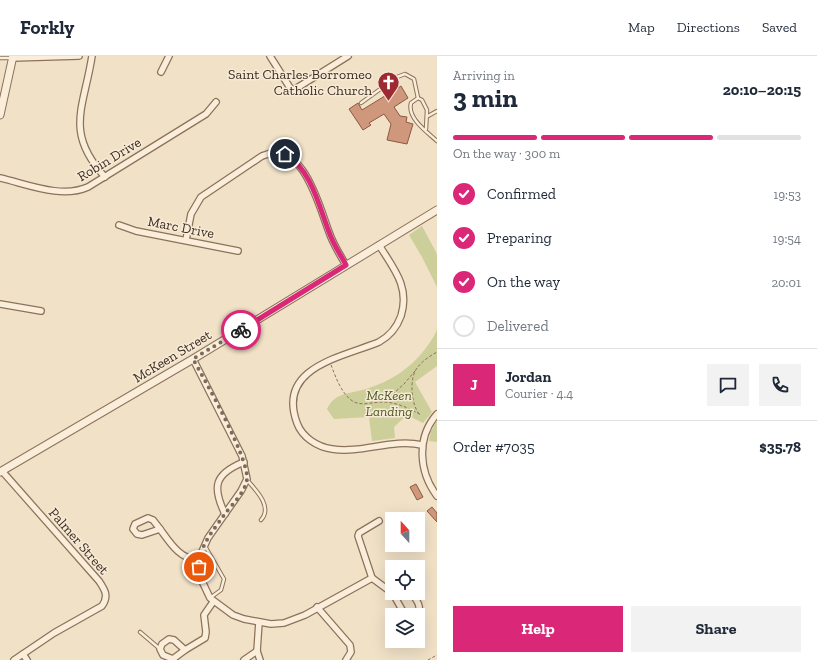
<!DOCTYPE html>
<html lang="en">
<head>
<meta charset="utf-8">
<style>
  :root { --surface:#fff; --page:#f2f2f3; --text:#1f2937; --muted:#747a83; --line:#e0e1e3; --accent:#db2777 }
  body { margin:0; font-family:"Zilla Slab",serif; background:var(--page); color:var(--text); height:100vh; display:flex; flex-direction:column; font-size:15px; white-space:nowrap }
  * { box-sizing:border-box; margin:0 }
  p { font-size:13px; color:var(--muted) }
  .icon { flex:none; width:22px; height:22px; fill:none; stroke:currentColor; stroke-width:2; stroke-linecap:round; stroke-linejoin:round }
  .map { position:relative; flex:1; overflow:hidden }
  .details { display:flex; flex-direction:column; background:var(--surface); width:380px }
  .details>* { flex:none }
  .needle { width:26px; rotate:339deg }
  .buttons { position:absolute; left:385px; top:456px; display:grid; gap:8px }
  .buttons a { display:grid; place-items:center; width:40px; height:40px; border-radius:0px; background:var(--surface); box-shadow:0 4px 16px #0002; font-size:20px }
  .pin { position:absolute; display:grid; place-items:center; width:34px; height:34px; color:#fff; margin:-17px; border:2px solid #fff; border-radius:50%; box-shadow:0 1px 4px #0007 }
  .courier { position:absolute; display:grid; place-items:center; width:40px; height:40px; margin:-20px; border:3px solid #db2777; border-radius:50%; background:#fff; color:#222; box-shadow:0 1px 5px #0007 }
  .headline em { font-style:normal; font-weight:700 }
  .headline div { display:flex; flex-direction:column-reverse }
  .headline { display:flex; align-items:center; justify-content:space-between; height:68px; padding:0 16px }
  h1 { font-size:26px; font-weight:700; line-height:30px }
  .bar { display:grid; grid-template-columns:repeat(4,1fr); gap:6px 4px; align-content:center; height:48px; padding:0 16px }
  .bar i { height:5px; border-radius:3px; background:var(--line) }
  .bar .current { background:var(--accent) }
  .bar p { grid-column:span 4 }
  .line { display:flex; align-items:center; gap:10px; padding:0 16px; border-top:1px solid var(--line) }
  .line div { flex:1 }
  .round { display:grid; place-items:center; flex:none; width:42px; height:42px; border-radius:0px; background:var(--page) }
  ol { padding:0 16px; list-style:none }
  li { display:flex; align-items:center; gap:12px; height:44px }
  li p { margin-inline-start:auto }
  li .icon { padding:4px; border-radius:50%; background:var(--accent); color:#fff; stroke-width:4 }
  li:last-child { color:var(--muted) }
  li i { width:22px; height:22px; border:2px solid var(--line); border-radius:50% }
  .button { display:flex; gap:8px; margin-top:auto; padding:8px 16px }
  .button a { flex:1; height:46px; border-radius:0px; background:var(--accent); color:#fff; font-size:16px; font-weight:700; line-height:46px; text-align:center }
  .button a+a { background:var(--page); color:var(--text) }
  header { display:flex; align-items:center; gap:24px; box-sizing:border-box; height:56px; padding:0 20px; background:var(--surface); border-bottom:1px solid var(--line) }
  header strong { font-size:19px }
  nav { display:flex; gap:22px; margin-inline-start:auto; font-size:14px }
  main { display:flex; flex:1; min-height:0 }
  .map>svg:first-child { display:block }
</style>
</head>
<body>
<header>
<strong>Forkly</strong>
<nav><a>Map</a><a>Directions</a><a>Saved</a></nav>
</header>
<main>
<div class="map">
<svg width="437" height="604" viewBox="0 0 437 604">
  <rect width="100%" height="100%" fill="#f0e1c7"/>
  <!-- green -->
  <g fill="#cccf9a">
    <path d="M422,170l15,28v33l-15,-30 -13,-22z"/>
    <path d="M437,273v37l-22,16 17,30 -9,11 -16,-8 -13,12 1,11 -23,3 -3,-24 -35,2 -7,-10c8,-17 23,-15 39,-20 25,-8 44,-20 60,-41 4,-6 9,-12 11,-19z"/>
    <path d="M437,365v21l-8,-1 2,-10z"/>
  </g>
  <!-- building -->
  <g fill="#cf987c" stroke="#8c5940">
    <path d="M401,30l7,12 -14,9 6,9 7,1 -1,5 7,2 -6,20 -20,-4 4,-16 -7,-10 -15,9 2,2 -8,5 -14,-21 9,-6 4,7z"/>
    <path d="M416,428l7,13 -6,3 -7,-13z"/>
    <path d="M432,451l5,6v9l-10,-11z"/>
  </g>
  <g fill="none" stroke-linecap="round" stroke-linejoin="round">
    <defs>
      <g id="service">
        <path d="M0,2h11"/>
        <path d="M361,47l36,-26 8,-3 9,5 4,19"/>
        <path d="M428,60l9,-5"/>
        <path d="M426,73l1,-19 -5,-10 -4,-2 -7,5c-4,15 16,29 26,38"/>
        <path d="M247,424c9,10 26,27 14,40"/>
        <path d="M205,490l19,33 -3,11 -11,8"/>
        <path d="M140,576l20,17"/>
      </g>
      <g id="minor">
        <path d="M92,0c-8,52 -28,76 13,121"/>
        <path d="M270,0l22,35 56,-35"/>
        <path d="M12,2l67,-2"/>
        <path d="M161,16l8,-16"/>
        <path d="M0,122c27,6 61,21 88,9l118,-73 10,-12"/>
        <path d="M119,169l17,6 102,20"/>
        <path d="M186,184l5,-26 10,-17 61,-41c41,-18 57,50 67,76 4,12 11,23 17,33"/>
        <path d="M379,189c15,24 31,42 22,71 -4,11 -11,20 -22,26 -36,15 -103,25 -82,81 5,14 20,24 35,26 30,5 60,-11 90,-4"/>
        <path d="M0,248l41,7"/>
        <path d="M193,303l49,97 5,23 -6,12 -33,47 -8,18 1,23 9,19 23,17 11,4 27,5 13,-1 21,-8 67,-37 19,14"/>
        <path d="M437,358c-21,24 -18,58 0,82"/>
        <path d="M2,415l97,110c6,9 10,15 3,25l-48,27 -40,27"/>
        <path d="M225,458c-13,-27 -11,-40 19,-52"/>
        <path d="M148,462l5,2 7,9 -18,6 -5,-1 -4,-5 2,-5z"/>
        <path d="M160,473c11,15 19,29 39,32"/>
        <path d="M372,522l-14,-42 1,-3 20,-12"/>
        <path d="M392,536l13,23"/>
        <path d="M411,537c6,7 11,14 7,23"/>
        <path d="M317,551l33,38 1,7 -5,8"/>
        <path d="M259,566l-2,29 3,9"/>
        <path d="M169,583l5,1 11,10 -12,9 -10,-4 -3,-6 2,-5z"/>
        <path d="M185,594l20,-12 1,-6 -2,-17 9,-13"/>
        <path d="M23,598l4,6"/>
        <path d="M244,604l13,-9"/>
      </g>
      <g id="tertiary">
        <path d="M0,59l13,-59"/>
        <path d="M0,416l193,-113 244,-149"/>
      </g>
    </defs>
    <!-- service casing -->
    <use href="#service" stroke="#8c725b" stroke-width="4.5"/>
    <!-- minor casing -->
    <use href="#minor" stroke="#8c725b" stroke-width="8"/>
    <!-- tertiary casing -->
    <use href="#tertiary" stroke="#8c725b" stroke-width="9"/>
    <!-- path -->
    <g stroke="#8c725b" stroke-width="1" stroke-dasharray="3 2" stroke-linecap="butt">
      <path d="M331,309c5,13 11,30 23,37 9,4 19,0 28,0 14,0 27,6 39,13"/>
      <path d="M385,345l19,-17 11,-13"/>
      <path d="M419,358c-8,-11 -10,-35 -2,-46 5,-7 13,-12 20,-16"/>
      <path d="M428,604l9,-5"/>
    </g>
    <!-- service -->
    <use href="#service" stroke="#faeedb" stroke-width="2.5"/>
    <!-- minor -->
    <use href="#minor" stroke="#faeedb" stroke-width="5.5"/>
    <!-- tertiary -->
    <use href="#tertiary" stroke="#faeedb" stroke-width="7"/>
  </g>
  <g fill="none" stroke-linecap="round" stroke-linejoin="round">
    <!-- done -->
    <path stroke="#7b6b5a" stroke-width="4" stroke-dasharray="0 7.2" d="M199,511c0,-21 14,-36 25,-52 7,-9 22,-24 23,-36 2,-20 -42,-99 -54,-120l48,-29"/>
    <!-- route -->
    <path stroke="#db2777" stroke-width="5" d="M241,274l105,-65c-6,-11 -13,-21 -17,-33 -10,-26 -18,-63 -44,-78"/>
  </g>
  <!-- icons -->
  <defs>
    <symbol id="church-pin" viewBox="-11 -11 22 30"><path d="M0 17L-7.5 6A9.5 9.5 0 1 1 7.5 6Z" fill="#9d2a33" stroke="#f7ebd7"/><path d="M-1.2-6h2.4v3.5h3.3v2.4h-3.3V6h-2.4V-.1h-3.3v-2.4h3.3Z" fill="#fff"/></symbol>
  </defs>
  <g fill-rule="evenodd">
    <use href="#church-pin" x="376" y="14" width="25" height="34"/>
  </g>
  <g text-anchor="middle" stroke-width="3" stroke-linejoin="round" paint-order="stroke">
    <!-- poi labels -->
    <g font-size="14" fill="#3c2b1f" stroke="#f7ebd7" text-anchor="end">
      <text x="372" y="23">Saint Charles Borromeo<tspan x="372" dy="16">Catholic Church</tspan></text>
    </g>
    <!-- street labels -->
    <g font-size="14" fill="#3c2b1f" stroke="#f7ebd7">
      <text transform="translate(109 103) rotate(-31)" y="5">Robin Drive</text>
      <text transform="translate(181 171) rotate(11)" y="5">Marc Drive</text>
      <text transform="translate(172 300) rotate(-31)" y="5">McKeen Street</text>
      <text transform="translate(79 485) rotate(49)" y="5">Palmer Street</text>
    </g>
    <!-- park labels -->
    <g font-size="14" font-style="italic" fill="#505925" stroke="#f7ebd7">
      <text x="389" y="344">McKeen<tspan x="389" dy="16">Landing</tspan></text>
    </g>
  </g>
</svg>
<div class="buttons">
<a><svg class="needle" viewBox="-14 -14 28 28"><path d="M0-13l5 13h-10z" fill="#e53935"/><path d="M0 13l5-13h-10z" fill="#747a83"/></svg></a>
<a><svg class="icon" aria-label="locate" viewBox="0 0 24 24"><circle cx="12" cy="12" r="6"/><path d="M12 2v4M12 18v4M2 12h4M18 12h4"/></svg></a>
<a><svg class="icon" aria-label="layers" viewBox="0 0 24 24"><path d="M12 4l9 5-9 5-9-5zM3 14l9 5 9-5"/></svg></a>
</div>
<div class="pin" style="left:199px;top:511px;background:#ea580c"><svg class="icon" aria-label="bag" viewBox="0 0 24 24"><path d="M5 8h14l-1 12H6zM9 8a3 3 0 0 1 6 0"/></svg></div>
<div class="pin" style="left:285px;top:98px;background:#1f2937"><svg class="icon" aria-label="home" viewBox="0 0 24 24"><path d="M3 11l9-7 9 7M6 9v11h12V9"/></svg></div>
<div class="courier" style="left:241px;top:274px"><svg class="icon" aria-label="bike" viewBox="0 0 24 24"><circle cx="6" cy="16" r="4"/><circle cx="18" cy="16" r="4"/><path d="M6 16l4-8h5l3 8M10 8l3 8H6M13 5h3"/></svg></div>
</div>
<section class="details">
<div class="headline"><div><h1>3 min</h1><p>Arriving in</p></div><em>20:10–20:15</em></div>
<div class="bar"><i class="current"></i><i class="current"></i><i class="current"></i><i></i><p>On the way · 300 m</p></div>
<ol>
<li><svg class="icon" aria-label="check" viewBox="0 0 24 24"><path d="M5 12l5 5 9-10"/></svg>Confirmed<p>19:53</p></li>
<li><svg class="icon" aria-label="check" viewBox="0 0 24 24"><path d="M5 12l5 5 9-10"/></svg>Preparing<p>19:54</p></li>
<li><svg class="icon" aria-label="check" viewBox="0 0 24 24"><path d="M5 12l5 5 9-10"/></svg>On the way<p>20:01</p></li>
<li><i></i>Delivered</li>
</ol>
<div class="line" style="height:72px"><b class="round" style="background:var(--accent);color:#fff">J</b><div><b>Jordan</b><p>Courier · 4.4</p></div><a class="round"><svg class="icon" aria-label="chat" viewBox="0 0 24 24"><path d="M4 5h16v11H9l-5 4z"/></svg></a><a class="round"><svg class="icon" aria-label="phone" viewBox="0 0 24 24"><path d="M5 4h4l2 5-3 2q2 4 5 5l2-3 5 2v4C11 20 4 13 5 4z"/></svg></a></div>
<div class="line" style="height:52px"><div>Order #7035</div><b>$35.78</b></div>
<div class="button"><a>Help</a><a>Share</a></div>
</section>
</main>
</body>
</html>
